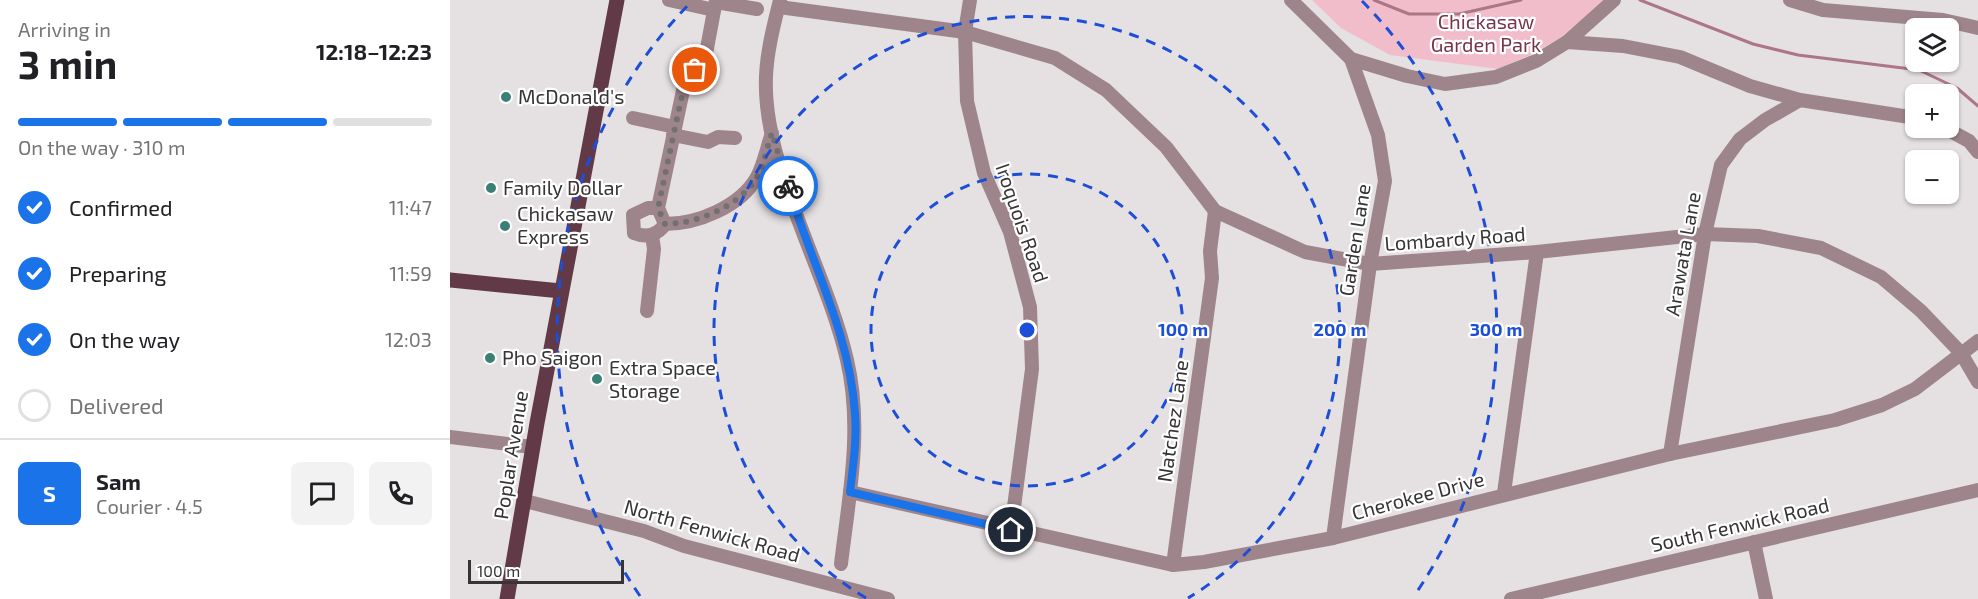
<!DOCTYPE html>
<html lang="en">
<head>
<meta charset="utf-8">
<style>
  :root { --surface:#fff; --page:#f2f2f2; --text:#202124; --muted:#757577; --line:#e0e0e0; --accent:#1a73e8 }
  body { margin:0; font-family:"Exo 2",sans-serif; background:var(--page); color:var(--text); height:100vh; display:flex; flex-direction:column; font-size:22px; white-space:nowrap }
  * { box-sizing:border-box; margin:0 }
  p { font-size:20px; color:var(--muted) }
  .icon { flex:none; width:33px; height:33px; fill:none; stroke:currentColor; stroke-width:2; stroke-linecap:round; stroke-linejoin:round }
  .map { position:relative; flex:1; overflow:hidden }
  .drawer { display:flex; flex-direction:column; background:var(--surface); width:450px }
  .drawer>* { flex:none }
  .tools { position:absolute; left:1455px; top:18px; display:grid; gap:12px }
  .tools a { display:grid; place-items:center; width:54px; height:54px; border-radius:9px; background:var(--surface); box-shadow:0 2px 4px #0004; font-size:30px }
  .scale { position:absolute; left:18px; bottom:15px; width:156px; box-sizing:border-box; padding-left:6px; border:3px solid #363434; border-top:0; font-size:16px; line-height:21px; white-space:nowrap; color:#363434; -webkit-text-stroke:4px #fff; paint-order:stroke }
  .pin { position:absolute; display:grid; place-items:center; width:51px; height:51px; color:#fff; margin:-26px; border:3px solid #fff; border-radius:50%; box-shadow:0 2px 6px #0007 }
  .courier { position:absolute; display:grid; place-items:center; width:60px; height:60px; margin:-30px; border:4px solid #1a73e8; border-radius:50%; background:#fff; color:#222; box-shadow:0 2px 8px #0007 }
  .headline em { font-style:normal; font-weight:700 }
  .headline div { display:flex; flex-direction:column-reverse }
  .headline { display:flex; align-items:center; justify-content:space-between; height:102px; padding:0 18px }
  h1 { font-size:39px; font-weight:700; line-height:45px }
  .bar { display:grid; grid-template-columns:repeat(4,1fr); gap:9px 6px; align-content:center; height:72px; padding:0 18px }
  .bar i { height:8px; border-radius:4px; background:var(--line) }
  .bar .on { background:var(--accent) }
  .bar p { grid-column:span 4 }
  .line { display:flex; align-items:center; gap:15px; padding:0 18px; border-top:2px solid var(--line) }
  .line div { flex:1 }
  .round { display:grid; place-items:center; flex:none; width:63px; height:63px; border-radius:9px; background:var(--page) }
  ol { padding:0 18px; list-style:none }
  li { display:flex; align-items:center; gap:18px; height:66px }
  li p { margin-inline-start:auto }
  li .icon { padding:6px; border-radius:50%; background:var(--accent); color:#fff; stroke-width:4 }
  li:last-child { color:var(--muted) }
  li i { width:33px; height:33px; border:3px solid var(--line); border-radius:50% }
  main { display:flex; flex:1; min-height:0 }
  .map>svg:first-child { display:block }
</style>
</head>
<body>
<main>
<section class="drawer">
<div class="headline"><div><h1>3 min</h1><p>Arriving in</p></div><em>12:18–12:23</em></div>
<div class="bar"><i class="on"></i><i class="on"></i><i class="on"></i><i></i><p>On the way · 310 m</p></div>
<ol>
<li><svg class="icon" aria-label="check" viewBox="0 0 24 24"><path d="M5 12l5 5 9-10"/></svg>Confirmed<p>11:47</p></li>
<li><svg class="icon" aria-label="check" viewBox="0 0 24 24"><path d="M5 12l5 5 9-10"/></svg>Preparing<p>11:59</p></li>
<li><svg class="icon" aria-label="check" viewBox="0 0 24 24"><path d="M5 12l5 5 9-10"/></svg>On the way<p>12:03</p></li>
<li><i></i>Delivered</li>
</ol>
<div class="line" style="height:108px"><b class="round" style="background:var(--accent);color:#fff">S</b><div><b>Sam</b><p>Courier · 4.5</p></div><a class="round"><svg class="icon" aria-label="chat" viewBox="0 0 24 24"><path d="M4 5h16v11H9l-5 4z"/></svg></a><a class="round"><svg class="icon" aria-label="phone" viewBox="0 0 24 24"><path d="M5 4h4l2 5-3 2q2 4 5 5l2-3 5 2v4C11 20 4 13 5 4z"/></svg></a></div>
</section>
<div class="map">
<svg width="1528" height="599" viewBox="0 0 1528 599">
  <rect width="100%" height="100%" fill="#e5e0e1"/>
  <!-- green -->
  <path fill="#f2bdcb" d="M862,0h293l-45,38 -30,17 -32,14 -108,-14 -49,-27z"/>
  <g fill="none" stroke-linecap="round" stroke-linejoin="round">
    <!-- stream -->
    <g stroke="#ac7686" stroke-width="3">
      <path d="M924,0l35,14h50l62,-14"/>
      <path d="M1190,0l113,44 45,11 121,15 38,18 21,18"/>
    </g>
    <!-- minor -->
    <g stroke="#9e858b" stroke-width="14">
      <path d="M219,0l45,10"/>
      <path d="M330,0c-6,24 -13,51 -14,76 -4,90 61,195 81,284 16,68 2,136 -6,204"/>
      <path d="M520,0l-5,32 2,69 17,72 26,59 20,75 2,62 -21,161"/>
      <path d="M841,0l60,59 56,17 38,8 51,-7 40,-16 31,-19 56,4 57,11 70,29 50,14 116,18"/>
      <path d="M1340,0l33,10 120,10 35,8"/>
      <path d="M266,2l41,7"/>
      <path d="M329,7l186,25 90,26 51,32 60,57 49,64 90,41 65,12 167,-12 168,-18 53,2 63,12 60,29 40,34 40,42 17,29"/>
      <path d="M1117,42l47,-42"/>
      <path d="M183,118l42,9"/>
      <path d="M1495,128l24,13 9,11"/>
      <path d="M223,135l35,7 10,-5 17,1"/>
      <path d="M208,208h-10l-15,7 1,18c12,5 24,2 31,-9l-7,-16 27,-127 20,-22 11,-59"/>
      <path d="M215,224c32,0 75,-17 92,-47 7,-13 10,-30 15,-44"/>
      <path d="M197,311l7,-62 -2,-14"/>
      <path d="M0,437l82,10"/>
      <path d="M1220,454l35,-220 16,-69 19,-26 25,-19 35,-20"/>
      <path d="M400,492l323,73 31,-3 129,-24 337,-84 165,-34 47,-15 33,-16 63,-48"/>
      <path d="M1054,493l33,-241"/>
      <path d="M75,501l119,30 40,15 204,53"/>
      <path d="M883,538l37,-274 15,-83 -7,-46 -27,-76"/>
      <path d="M1304,542l12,57"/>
      <path d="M723,565l39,-287 -2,-27 5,-40"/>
      <path d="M1061,599l467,-109"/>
    </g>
    <!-- major -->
    <g stroke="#623946" stroke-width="15">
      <path d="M0,280l111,11"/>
      <path d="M57,599l30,-176 80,-423"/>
    </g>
  </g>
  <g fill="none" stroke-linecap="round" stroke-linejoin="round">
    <!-- done -->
    <path stroke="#737071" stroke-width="6" stroke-dasharray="0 10.8" d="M245,70l-10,11 -27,127 7,16c31,0 76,-18 92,-47 7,-13 10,-30 15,-44l16,53"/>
    <!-- route -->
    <path stroke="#1a73e8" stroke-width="8" d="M338,186c23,77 62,147 67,228 2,26 -2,52 -5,78l161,38"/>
  </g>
  <!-- distance rings -->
  <g fill="none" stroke="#1d4ed8" stroke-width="3" stroke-dasharray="10 8">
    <circle cx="577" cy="330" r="156"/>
    <path d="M416 598A313 313 0 1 1 738 598"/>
    <path d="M190 596A469 469 0 0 1 242 1M912 1A469 469 0 0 1 964 596"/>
  </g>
  <!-- markers -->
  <g fill="#3a8076" stroke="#fff" stroke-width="2">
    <circle cx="56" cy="97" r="6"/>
    <circle cx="41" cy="188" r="6"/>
    <circle cx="55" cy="226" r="6"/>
    <circle cx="40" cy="358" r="6"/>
    <circle cx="147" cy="379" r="6"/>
  </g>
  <g text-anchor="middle" stroke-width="4.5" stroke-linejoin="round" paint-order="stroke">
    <!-- park labels -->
    <g font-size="20" fill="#78334b" stroke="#fff">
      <text x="1036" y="29">Chickasaw<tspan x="1036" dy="23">Garden Park</tspan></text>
    </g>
    <!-- poi labels -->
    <g font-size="20" fill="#363434" stroke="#fff" text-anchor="start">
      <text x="68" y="104">McDonald's</text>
      <text x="53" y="195">Family Dollar</text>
      <text x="67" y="221">Chickasaw<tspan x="67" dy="23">Express</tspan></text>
      <text x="52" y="365">Pho Saigon</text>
      <text x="159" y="375">Extra Space<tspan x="159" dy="23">Storage</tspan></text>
    </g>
    <!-- street labels -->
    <g font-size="20" fill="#363434" stroke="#fff">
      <text transform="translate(572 223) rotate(71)" y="7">Iroquois Road</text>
      <text transform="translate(1005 239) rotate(-4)" y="7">Lombardy Road</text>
      <text transform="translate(905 240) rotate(-81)" y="7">Garden Lane</text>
      <text transform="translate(1233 254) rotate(-80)" y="7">Arawata Lane</text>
      <text transform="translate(723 421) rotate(-82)" y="7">Natchez Lane</text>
      <text transform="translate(61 455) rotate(-81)" y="7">Poplar Avenue</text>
      <text transform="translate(968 496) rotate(-15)" y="7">Cherokee Drive</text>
      <text transform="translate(1290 525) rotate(-13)" y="7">South Fenwick Road</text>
      <text transform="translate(262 531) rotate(16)" y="7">North Fenwick Road</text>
    </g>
  </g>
  <circle cx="577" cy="330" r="9" fill="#1d4ed8" stroke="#fff" stroke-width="3"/>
  <g font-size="18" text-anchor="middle" font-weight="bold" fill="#1d4ed8" stroke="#fff" stroke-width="4.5" stroke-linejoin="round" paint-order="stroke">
    <text x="733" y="336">100 m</text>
    <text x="890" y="336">200 m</text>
    <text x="1046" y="336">300 m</text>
  </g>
</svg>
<div class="tools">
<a><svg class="icon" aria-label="layers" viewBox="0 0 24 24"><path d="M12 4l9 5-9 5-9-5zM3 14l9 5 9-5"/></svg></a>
<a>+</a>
<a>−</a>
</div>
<div class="scale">100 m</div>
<div class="pin" style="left:245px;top:70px;background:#ea580c"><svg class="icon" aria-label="bag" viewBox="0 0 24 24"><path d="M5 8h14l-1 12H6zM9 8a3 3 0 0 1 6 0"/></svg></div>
<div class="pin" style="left:561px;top:530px;background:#1f2937"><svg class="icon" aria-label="home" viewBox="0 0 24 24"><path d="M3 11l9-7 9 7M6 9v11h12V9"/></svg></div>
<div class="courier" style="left:338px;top:186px"><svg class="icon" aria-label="bike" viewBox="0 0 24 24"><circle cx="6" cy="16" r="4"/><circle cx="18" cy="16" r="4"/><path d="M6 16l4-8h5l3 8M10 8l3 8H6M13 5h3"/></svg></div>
</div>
</main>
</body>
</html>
